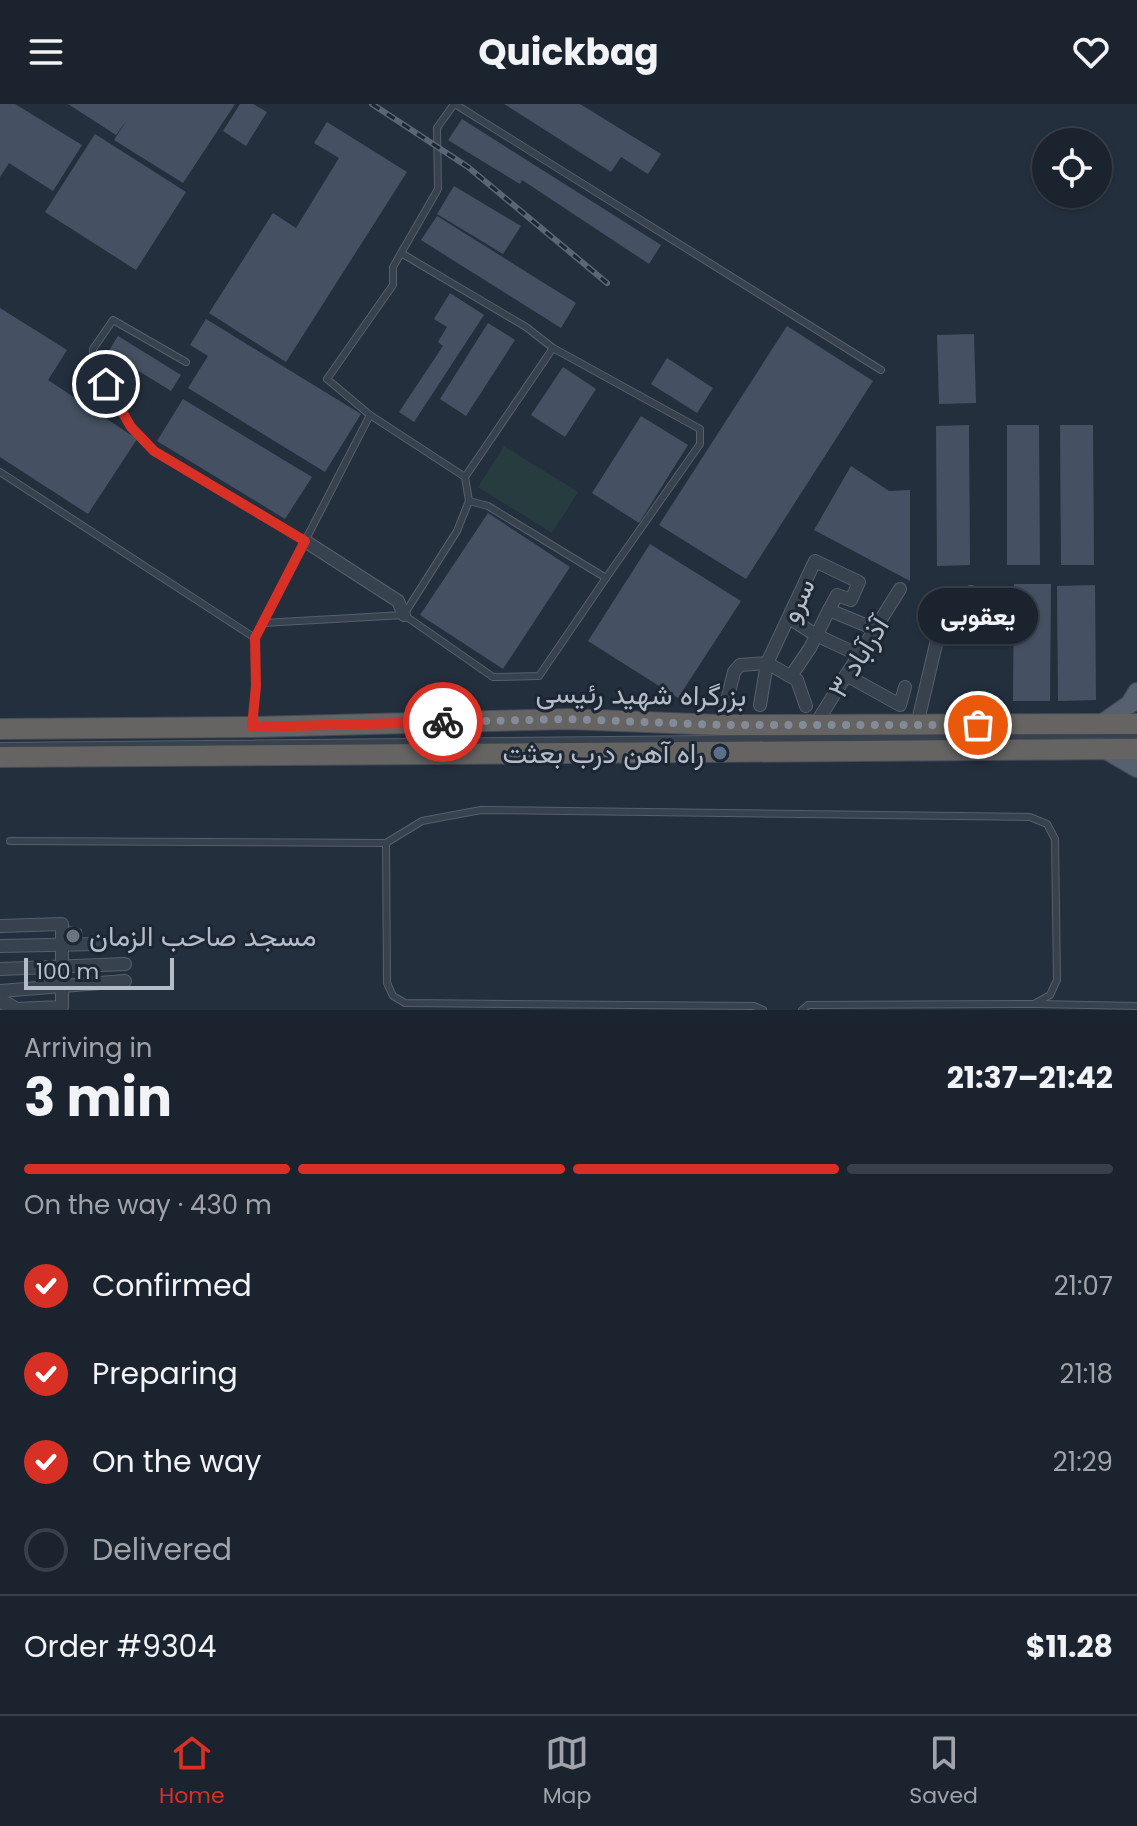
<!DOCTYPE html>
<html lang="en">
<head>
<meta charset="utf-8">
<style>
  :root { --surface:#1b232e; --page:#242b36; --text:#f1f3f6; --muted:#a0a4aa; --line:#39404a; --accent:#d93025 }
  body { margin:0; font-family:Poppins,Vazirmatn,sans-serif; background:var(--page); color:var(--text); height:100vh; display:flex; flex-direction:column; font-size:30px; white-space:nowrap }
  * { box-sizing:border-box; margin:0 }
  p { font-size:26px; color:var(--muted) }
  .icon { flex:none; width:44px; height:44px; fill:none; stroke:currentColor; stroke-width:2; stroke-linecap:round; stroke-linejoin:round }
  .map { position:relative; height:906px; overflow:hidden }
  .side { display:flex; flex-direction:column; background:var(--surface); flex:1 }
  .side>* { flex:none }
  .fabs { position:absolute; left:1032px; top:24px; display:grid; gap:16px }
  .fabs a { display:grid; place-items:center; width:80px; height:80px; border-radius:50%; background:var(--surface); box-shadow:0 2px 6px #0004,0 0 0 2px var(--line); font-size:40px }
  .scale { position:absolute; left:24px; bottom:20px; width:150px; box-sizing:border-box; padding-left:8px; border:4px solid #b4bcc9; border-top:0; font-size:22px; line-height:28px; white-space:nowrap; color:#b4bcc9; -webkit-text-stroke:6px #1d2633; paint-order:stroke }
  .pin { position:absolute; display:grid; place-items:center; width:68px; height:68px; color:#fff; margin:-34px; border:4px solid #fff; border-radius:50%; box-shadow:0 2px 8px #0007 }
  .courier { position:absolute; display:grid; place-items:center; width:80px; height:80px; margin:-40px; border:6px solid #d93025; border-radius:50%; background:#fff; color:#222; box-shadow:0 2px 10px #0007 }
  .bubble { position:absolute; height:56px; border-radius:28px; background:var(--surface); box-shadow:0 2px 6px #0004,0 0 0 2px var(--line); font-size:26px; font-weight:700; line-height:56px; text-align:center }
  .headline em { font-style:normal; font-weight:700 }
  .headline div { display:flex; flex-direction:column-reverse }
  .headline { display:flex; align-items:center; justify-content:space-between; height:136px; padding:0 24px }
  h1 { font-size:52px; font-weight:700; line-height:60px }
  .bar { display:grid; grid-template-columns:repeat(4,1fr); gap:12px 8px; align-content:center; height:96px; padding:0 24px }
  .bar i { height:10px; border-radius:6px; background:var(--line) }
  .bar .on { background:var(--accent) }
  .bar p { grid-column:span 4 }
  .line { display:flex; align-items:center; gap:20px; padding:0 24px; border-top:2px solid var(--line) }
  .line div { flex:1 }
  ol { padding:0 24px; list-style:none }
  li { display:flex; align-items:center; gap:24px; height:88px }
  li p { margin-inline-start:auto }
  li .icon { padding:8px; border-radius:50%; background:var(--accent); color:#fff; stroke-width:4 }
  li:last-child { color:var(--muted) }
  li i { width:44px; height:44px; border:4px solid var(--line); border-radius:50% }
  header { display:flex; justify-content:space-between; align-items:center; height:104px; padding:0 24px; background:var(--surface); font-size:36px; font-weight:700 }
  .tab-bar { display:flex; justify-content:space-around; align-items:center; height:112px; border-top:2px solid var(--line); background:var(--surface); font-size:22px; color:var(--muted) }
  .tab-bar a { display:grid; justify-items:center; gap:4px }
  .tab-bar .on { color:var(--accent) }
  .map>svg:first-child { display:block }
</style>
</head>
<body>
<header><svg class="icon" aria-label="menu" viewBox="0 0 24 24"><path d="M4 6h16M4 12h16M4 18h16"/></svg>Quickbag<svg class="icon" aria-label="heart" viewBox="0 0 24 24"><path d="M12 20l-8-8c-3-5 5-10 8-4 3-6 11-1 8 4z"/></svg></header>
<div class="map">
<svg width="1137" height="906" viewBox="0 0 1137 906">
  <rect width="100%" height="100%" fill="#242f3e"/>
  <!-- garden -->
  <path fill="#263c3f" d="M504,342l74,46 -26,41 -74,-46z"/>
  <!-- building -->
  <g fill="#455162">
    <path d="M0,0h15l67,41 -29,46 -44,-28 -9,14z"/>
    <path d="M68,0h167l-52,79 -69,-43 13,-20 -11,15z"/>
    <path d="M240,0h13l14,8 -21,34 -23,-15z"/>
    <path d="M504,0h76l81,50 -13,20 -27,-17 -10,15z"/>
    <path d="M462,15l199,126 -12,19 -127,-84 -2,4 -72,-44z"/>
    <path d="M327,18l80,50 -121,190 -77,-49 64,-100 23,15 43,-70 -25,-15z"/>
    <path d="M95,30l91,58 -50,78 -91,-58z"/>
    <path d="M454,82l67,40 -18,28 -66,-40z"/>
    <path d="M437,112l139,87 -15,25 -140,-88z"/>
    <path d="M450,189l34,22 -70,107 -15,-10 44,-66 -5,-4 9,-15 -13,-8z"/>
    <path d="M0,204l67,42 -19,30 89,59 -49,75 -88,-57z"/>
    <path d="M206,215l155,95 -36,58 -137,-84 20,-32 -18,-11z"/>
    <path d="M488,219l27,17 -49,76 -26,-17z"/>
    <path d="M787,222l86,55 -127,198 -87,-54z"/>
    <path d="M974,230l2,69 -37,1 -2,-69z"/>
    <path d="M118,232l63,39 -10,16 -63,-39z"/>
    <path d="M667,254l46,30 -16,25 -46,-29z"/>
    <path d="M563,263l33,22 -31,48 -34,-22z"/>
    <path d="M183,295l129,78 -27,42 -128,-78z"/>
    <path d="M641,312l47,29 -49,78 -47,-30z"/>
    <path d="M969,321l1,140 -33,1 -1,-140z"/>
    <path d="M1007,321h32l1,140h-33z"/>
    <path d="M1060,321h33l1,140h-33z"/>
    <path d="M851,362l38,25 21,-1v91l-96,-51z"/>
    <path d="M488,409l82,54 -67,102 -83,-54z"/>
    <path d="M650,440l91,57 -63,97 -90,-57z"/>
    <path d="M1014,480h37l-1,117h-37z"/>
    <path d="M1095,481l1,115 -38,1 -1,-115z"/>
    <path d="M64,820l18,5 1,14 -20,1z"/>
  </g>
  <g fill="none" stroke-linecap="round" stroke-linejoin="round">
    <defs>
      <g id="service">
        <path d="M455,0l426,266"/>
        <path d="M401,149l125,74 27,21"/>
        <path d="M186,258l-73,-42 -20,29v13l38,65 23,24 151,90"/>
        <path d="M0,368l255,166 1,48 -4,37"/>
        <path d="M465,373l88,-129 147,81v15l-94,134"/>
        <path d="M405,509l52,-82 12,-30 -4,-24 -95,-62 -43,-36 66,-94v-18l45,-78 -1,-61 17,-24"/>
        <path d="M263,519l141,-8 89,62 46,-1 67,-98 -118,-72 -19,-5"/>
        <path d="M255,534l115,-223"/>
        <path d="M0,642l1137,-11"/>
        <path d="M10,737l376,2 36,-22 59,-11 549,7 17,7 8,15 2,141 -7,15 -16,9 -226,1 -6,5"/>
        <path d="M386,739l1,140 6,13 12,7 349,3 9,4"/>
        <path d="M1037,900l100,2"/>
      </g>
      <g id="minor">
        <path d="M305,437l93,60 6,14"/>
        <path d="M789,514l27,17 43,20"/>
        <path d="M971,531v-43"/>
        <path d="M938,532l54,-2"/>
        <path d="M846,571l54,30 5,-18"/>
        <path d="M791,572l19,-28 19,-38"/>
        <path d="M760,601l7,-42 30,17 9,26"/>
        <path d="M721,621l13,-53 6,-7 27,-2 48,-102 44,21 -8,18 -14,-5 -8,15 46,19"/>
        <path d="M815,621l85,-136"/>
        <path d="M917,621l31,-132"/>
        <path d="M0,822l62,-2v83l-47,2"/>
        <path d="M0,842l97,-2"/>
        <path d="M0,865l125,-5"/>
        <path d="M0,887l125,-10"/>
      </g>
      <path id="tertiary" d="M0,896l16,10"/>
      <g id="primary">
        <path d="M1100,621l30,-21 7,-12"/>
        <path d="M1106,646l31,18"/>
      </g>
      <g id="trunk">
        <path d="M0,625l252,-2 317,-8 152,6 416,-1"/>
        <path d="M0,653l1137,-8"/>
      </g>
    </defs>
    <!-- service casing -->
    <use href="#service" stroke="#565f6c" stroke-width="8"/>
    <!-- minor casing -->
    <use href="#minor" stroke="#565f6c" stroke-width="14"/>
    <!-- tertiary casing -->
    <use href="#tertiary" stroke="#565f6c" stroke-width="16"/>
    <!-- primary casing -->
    <use href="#primary" stroke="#414a57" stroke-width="20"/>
    <!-- trunk casing -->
    <use href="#trunk" stroke="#434c59" stroke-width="22"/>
    <!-- service -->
    <use href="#service" stroke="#38414e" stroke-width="6"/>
    <!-- minor -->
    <use href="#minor" stroke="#38414e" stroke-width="12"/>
    <!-- tertiary -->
    <use href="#tertiary" stroke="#38414e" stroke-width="14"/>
    <!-- primary -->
    <use href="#primary" stroke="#56606e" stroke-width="18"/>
    <!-- trunk -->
    <use href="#trunk" stroke="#656462" stroke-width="20"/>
    <defs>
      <path id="rail" d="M372,0l96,63 139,116"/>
    </defs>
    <!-- rail casing -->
    <use href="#rail" stroke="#5a6575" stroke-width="6"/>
    <!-- rail -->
    <use href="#rail" stroke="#1d2633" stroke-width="3" stroke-dasharray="9" stroke-linecap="butt"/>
  </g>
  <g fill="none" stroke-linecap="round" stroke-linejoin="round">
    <!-- done -->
    <path stroke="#828b98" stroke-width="8" stroke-dasharray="0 14.4" d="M443,618l126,-3 152,6h257"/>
    <!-- route -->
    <path stroke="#d93025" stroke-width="10" d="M106,280l25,43 23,24 151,90 -50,97 1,48 -4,41 191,-5"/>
  </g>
  <!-- markers -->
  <circle fill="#5c6f8a" stroke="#1d2633" stroke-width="3" cx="720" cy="649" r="8"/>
  <circle fill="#6b7280" stroke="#1d2633" stroke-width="3" cx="73" cy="832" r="8"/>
  <g text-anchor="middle" stroke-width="6" stroke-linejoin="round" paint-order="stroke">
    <!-- street labels -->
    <g font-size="28" fill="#b4bcc9" stroke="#1d2633">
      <text transform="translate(797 496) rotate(-65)" y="10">سرو</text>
      <text transform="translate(858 553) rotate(-58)" y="10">۳ آذرآباد</text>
      <text transform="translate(641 590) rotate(1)" y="10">بزرگراه شهید رئیسی</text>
    </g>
    <!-- poi labels -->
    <g font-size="28" fill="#b4bcc9" stroke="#1d2633" text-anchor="end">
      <text x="704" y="659">راه آهن درب بعثت</text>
      <text x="89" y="842" text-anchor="start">مسجد صاحب الزمان</text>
    </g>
  </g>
</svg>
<div class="fabs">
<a><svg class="icon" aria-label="locate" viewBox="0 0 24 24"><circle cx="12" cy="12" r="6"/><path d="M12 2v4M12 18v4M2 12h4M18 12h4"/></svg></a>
</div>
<div class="scale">100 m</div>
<div class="pin" style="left:978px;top:621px;background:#ea580c"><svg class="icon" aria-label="bag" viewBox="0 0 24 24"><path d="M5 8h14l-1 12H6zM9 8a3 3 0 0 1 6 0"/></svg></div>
<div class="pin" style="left:106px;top:280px;background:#1f2937"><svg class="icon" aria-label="home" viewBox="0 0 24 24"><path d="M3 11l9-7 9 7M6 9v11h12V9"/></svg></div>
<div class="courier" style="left:443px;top:618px"><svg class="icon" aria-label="bike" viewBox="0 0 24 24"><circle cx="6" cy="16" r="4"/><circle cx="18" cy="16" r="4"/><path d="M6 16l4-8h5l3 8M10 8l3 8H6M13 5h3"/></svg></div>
<div class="bubble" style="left:918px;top:484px;width:120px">یعقوبی</div>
</div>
<section class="side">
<div class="headline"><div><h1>3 min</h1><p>Arriving in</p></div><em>21:37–21:42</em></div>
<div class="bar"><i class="on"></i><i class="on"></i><i class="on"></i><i></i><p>On the way · 430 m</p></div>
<ol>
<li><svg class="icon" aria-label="check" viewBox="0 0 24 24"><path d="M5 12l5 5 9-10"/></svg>Confirmed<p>21:07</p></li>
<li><svg class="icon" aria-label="check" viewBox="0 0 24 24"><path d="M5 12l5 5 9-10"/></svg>Preparing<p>21:18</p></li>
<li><svg class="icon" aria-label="check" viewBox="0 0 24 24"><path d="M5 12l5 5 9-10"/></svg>On the way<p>21:29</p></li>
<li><i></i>Delivered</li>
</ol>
<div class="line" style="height:104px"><div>Order #9304</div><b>$11.28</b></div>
</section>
<nav class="tab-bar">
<a class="on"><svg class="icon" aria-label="home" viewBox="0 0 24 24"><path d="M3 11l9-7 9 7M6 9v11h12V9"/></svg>Home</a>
<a><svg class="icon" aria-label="map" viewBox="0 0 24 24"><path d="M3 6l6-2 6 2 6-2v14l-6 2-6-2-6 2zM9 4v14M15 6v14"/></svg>Map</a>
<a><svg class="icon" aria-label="saved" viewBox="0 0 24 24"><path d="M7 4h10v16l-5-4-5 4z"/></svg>Saved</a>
</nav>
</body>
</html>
